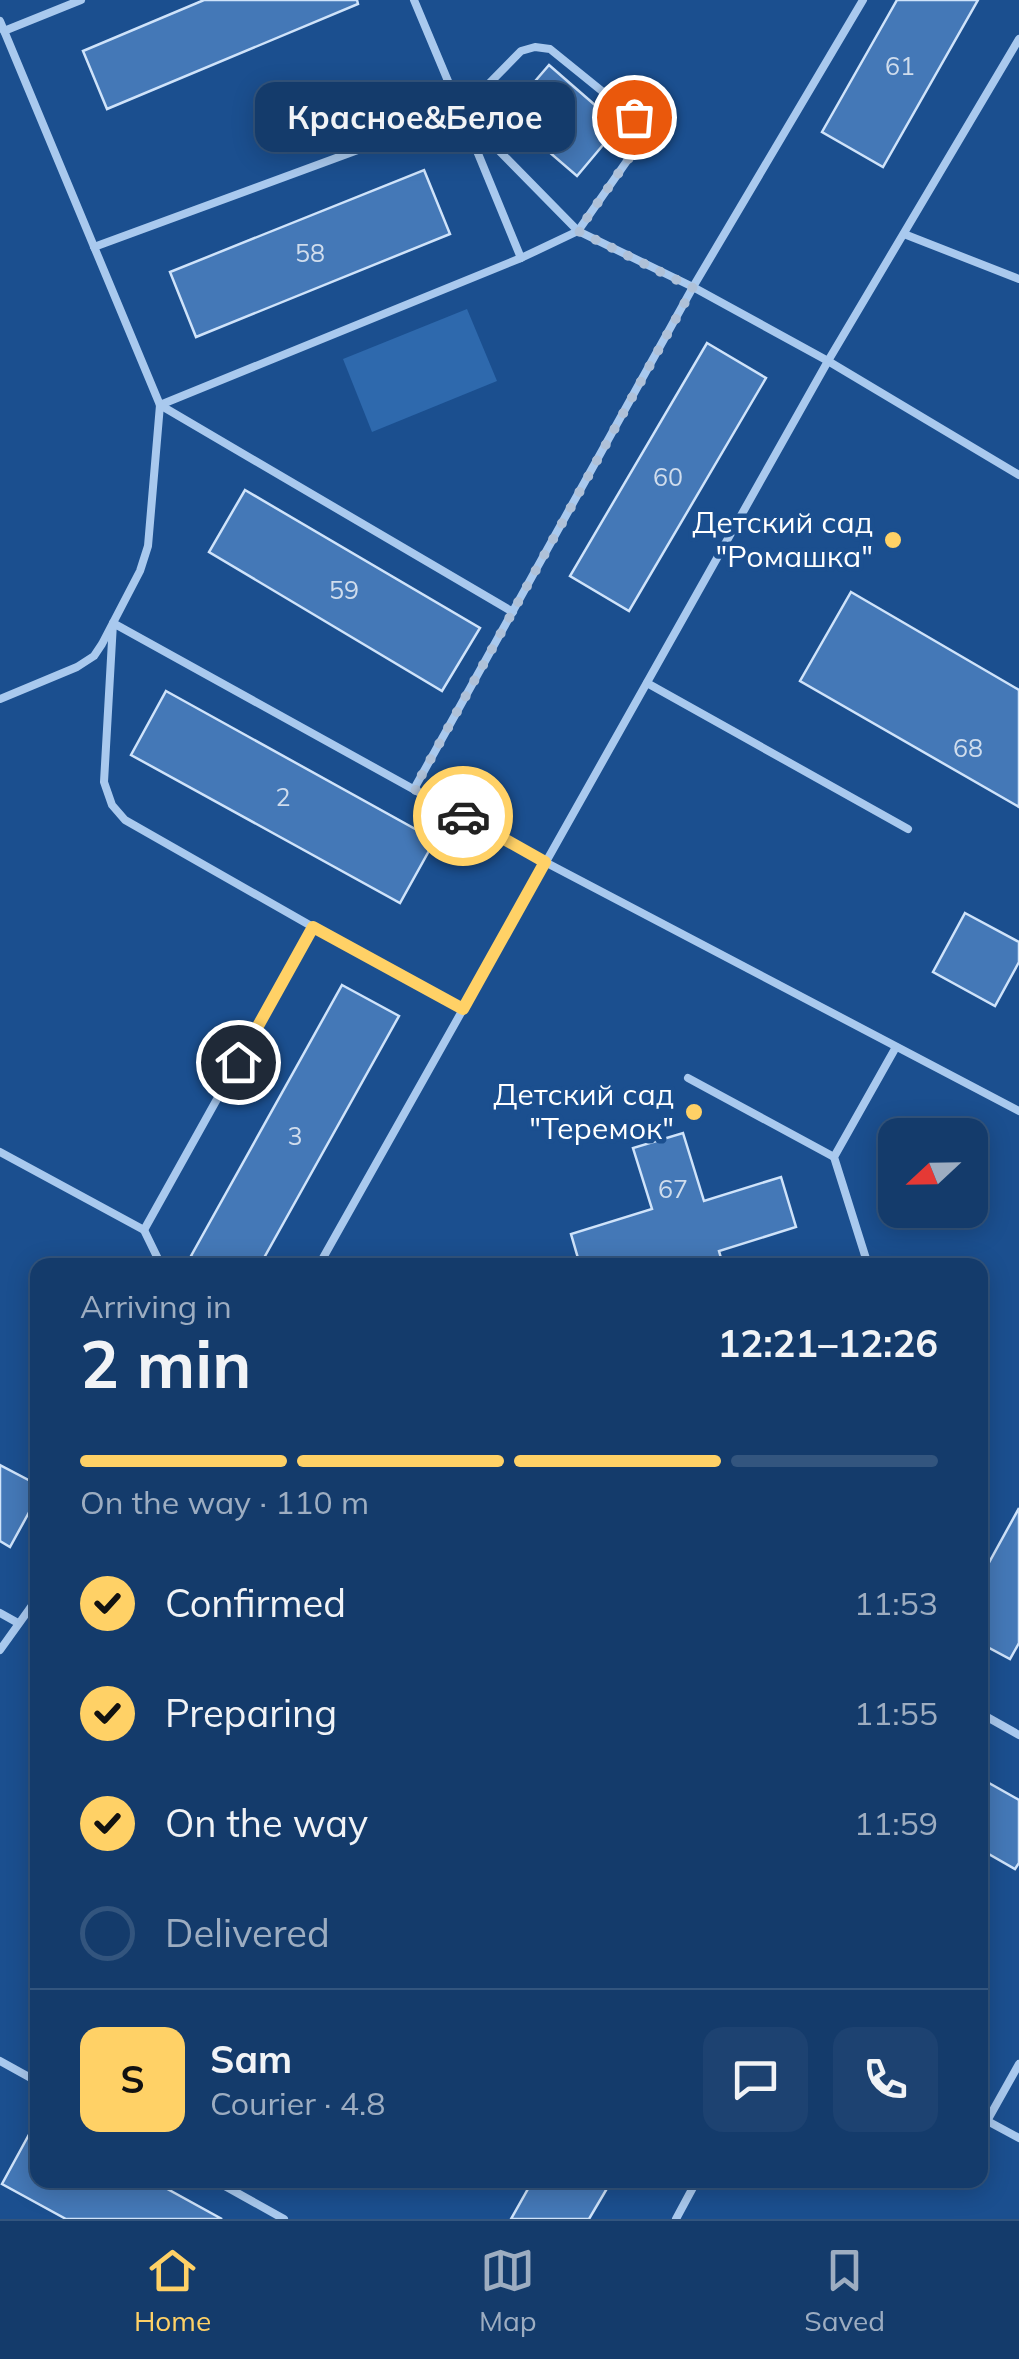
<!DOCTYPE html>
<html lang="en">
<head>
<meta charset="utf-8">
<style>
  :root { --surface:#143b6b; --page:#1d4271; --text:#f1f3f6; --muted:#9dadc1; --line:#33557e; --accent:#ffd166 }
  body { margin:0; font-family:Mulish,sans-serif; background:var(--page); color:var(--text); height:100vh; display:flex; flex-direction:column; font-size:38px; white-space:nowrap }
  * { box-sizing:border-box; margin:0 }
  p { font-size:32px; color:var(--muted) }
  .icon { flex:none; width:55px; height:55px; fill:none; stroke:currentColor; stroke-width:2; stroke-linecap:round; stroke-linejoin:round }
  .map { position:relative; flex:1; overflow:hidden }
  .drawer { position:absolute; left:30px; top:1258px; width:958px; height:930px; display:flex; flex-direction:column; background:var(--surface); border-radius:20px; box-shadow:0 5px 25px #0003,0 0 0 2px var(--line) }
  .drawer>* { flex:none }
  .needle { width:65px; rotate:248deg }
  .buttons { position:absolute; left:878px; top:1118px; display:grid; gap:20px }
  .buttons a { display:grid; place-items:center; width:110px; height:110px; border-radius:20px; background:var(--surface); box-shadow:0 5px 25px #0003,0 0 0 2px var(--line); font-size:50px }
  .pin { position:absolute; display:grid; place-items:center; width:85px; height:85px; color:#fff; margin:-42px; border:5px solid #fff; border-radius:50%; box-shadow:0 2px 10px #0007 }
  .courier { position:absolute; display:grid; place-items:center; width:100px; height:100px; margin:-50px; border:8px solid #ffd166; border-radius:50%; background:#fff; color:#222; box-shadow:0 2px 12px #0007 }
  .bubble { position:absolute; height:70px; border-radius:20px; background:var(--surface); box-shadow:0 5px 25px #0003,0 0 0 2px var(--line); font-size:32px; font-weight:700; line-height:70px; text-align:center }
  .headline em { font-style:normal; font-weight:700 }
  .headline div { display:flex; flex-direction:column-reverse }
  .headline { display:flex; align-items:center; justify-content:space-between; height:170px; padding:0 50px }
  h1 { font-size:65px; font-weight:700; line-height:75px }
  .bar { display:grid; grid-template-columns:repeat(4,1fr); gap:15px 10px; align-content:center; height:120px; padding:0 50px }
  .bar i { height:12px; border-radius:8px; background:var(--line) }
  .bar .on { background:var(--accent) }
  .bar p { grid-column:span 4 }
  .line { display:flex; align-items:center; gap:25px; padding:0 50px; border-top:2px solid var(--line) }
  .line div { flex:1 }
  .round { display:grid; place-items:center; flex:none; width:105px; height:105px; border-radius:20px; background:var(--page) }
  ol { padding:0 50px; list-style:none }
  li { display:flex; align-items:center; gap:30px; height:110px }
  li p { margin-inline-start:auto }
  li .icon { padding:10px; border-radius:50%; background:var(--accent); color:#111; stroke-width:4 }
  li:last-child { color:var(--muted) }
  li i { width:55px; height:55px; border:5px solid var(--line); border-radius:50% }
  .dock { display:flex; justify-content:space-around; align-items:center; height:140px; border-top:2px solid var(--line); background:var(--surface); font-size:28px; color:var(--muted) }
  .dock a { display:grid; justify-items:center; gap:5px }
  .dock .on { color:var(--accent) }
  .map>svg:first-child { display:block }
</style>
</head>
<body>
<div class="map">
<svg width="1019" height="2219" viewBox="0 0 1019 2219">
  <rect width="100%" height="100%" fill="#1b4f8f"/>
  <!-- green -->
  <path fill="#2e69ad" d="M467,309l30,72 -125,51 -29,-73z"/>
  <!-- building -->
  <g fill="#4478b7" stroke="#cfe3fa" stroke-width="2.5">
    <path d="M204,0h153l1,4 -251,105 -24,-58z"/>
    <path d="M897,0h81l-95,167 -61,-35z"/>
    <path d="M549,65l70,61 -42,50 -71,-61z"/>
    <path d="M424,170l26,64 -254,103 -26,-65z"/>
    <path d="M707,343l59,35 -137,233 -59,-35z"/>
    <path d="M245,490l235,138 -38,63 -233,-139z"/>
    <path d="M851,592l168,98v117l-219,-126z"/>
    <path d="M166,691l269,149 -35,63 -269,-148z"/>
    <path d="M965,913l54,29v20l-24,44 -62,-34z"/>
    <path d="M342,985l57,31 -139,249h-52l-17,-9z"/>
    <path d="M683,1133l21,68 77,-24 15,50 -77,24 4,14h-143l-9,-31 81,-25 -19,-61z"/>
    <path d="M0,1465l38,20v11l-28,51 -10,-6z"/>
    <path d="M1019,1508v135l-9,16 -30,-16v-64z"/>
    <path d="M980,1778l39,22v63l-4,6 -35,-20z"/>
    <path d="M38,2118v62h113l71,39h-156l-64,-35z"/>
    <path d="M533,2180h79l-23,39h-78z"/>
  </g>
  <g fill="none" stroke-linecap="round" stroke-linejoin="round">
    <!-- service -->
    <g stroke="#a9c9ee" stroke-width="8">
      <path d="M414,0l47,112 117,119 115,56 135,74 191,114"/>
      <path d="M0,21l160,384 -12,141 -8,25 -38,73 -8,12 -17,11 -77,32"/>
      <path d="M4,31l77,-31"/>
      <path d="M463,117l58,141"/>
      <path d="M904,234l115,45"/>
      <path d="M94,247l367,-135 60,-61 14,-4 15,2 84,68 5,16 -3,15 -58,83 -57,27 -361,147"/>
      <path d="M160,405l353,207"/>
      <path d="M647,683l261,146"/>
      <path d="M414,789l279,-502 170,-287"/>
      <path d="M313,927l-188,-107 -13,-15 -8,-23 9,-159 432,239 474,249"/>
      <path d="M688,1078l146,79"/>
      <path d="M0,1152l144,78 169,-303 150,82"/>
      <path d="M144,1230l17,35"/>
      <path d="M319,1265l509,-904 191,-322"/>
      <path d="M868,1265l-34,-108 62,-110"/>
      <path d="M0,1613l18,10"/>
      <path d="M0,1650l38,-53"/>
      <path d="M980,1713l39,22"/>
      <path d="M0,2061l38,21"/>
      <path d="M980,2117l39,21"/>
      <path d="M987,2121l32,-57"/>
      <path d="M214,2180l70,39"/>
      <path d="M676,2219l21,-39"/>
    </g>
  </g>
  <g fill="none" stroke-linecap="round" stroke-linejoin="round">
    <!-- done -->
    <path stroke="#afc1d8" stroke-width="10" stroke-dasharray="0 18" d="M463,816l-49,-27 279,-501 -115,-57 58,-83 2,-15 -4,-16"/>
    <!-- route -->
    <path stroke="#ffd166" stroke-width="12" d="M238,1062l75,-135 150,82 82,-147 -82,-46"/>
  </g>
  <!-- markers -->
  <g fill="#ffd166" stroke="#1b4f8f" stroke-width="4">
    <circle cx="893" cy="540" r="10"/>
    <circle cx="694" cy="1112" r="10"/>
  </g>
  <g text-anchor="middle" stroke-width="9" stroke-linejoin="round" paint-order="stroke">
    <!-- number labels -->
    <g font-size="25" fill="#d0dded">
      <text x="900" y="75">61</text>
      <text x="310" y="262">58</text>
      <text x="668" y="486">60</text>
      <text x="344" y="599">59</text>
      <text x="968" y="757">68</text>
      <text x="283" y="806">2</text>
      <text x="295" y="1145">3</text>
      <text x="673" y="1198">67</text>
    </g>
    <!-- poi labels -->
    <g font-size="30" fill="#fff" stroke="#1b4f8f" text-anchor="end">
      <text x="873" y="533">Детский сад<tspan x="873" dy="34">"Ромашка"</tspan></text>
      <text x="674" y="1105">Детский сад<tspan x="674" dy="34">"Теремок"</tspan></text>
    </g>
  </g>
</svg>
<div class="buttons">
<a><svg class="needle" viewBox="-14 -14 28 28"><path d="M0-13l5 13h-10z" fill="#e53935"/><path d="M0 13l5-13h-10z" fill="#9dadc1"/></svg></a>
</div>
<div class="pin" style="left:634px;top:117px;background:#ea580c"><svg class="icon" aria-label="bag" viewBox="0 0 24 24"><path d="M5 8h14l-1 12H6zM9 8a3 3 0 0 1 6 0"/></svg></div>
<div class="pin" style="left:238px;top:1062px;background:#1f2937"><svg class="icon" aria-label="home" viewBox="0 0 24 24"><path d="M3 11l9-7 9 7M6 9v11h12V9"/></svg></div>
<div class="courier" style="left:463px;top:816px"><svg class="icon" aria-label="car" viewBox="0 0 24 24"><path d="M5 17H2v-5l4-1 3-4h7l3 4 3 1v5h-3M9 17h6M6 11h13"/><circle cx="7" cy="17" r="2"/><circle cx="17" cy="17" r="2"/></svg></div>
<div class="bubble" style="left:255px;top:82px;width:320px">Красное&amp;Белое</div>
<section class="drawer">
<div class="headline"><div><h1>2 min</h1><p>Arriving in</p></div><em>12:21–12:26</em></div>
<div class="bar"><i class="on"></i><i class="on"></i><i class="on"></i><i></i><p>On the way · 110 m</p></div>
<ol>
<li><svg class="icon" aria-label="check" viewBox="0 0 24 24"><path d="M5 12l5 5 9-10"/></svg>Confirmed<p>11:53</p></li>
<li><svg class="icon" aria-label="check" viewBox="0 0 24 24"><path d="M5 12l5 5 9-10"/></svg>Preparing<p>11:55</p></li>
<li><svg class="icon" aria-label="check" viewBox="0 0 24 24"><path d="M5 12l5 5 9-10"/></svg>On the way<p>11:59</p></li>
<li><i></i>Delivered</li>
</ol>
<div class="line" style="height:180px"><b class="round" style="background:var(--accent);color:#111">S</b><div><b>Sam</b><p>Courier · 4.8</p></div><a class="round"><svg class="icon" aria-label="chat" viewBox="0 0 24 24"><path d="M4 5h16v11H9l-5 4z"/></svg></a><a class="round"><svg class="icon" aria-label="phone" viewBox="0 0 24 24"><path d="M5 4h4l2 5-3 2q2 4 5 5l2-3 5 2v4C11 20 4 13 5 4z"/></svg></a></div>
</section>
</div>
<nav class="dock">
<a class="on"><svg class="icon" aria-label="home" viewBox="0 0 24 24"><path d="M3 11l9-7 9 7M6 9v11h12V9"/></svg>Home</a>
<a><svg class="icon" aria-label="map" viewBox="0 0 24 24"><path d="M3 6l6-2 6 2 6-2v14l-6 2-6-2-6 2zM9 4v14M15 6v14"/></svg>Map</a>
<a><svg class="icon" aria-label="saved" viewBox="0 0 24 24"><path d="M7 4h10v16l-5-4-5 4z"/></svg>Saved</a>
</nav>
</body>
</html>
